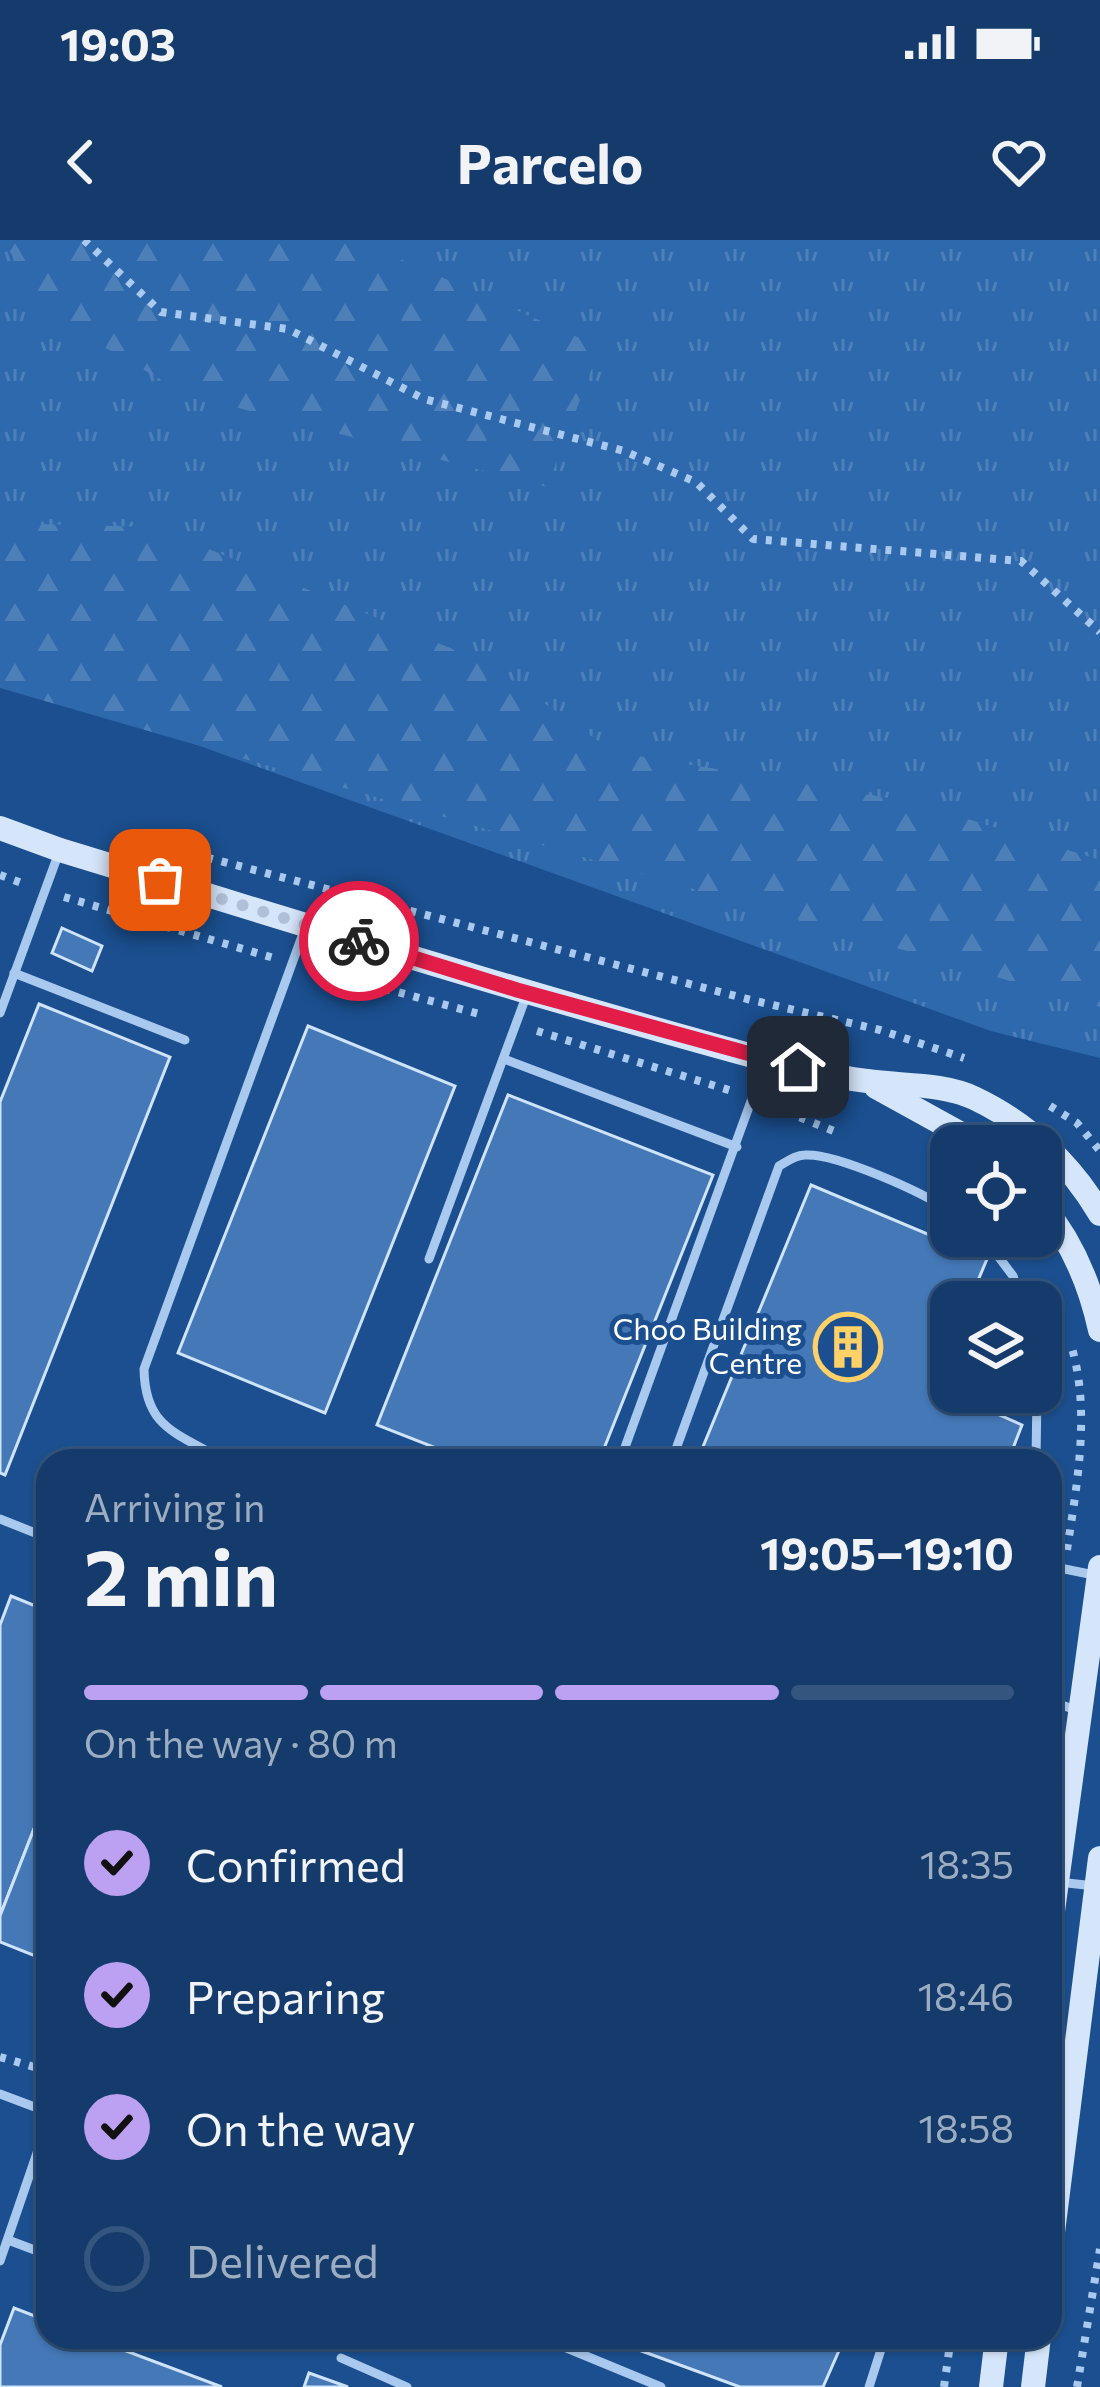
<!DOCTYPE html>
<html lang="en">
<head>
<meta charset="utf-8">
<style>
  :root { --surface:#143b6b; --page:#214673; --text:#f1f3f6; --muted:#9dadc1; --line:#33557e; --accent:#bca0f2 }
  body { margin:0; font-family:Commissioner,sans-serif; background:var(--page); color:var(--text); height:100vh; display:flex; flex-direction:column; font-size:45px; white-space:nowrap }
  * { box-sizing:border-box; margin:0 }
  p { font-size:39px; color:var(--muted) }
  .icon { flex:none; width:66px; height:66px; fill:none; stroke:currentColor; stroke-width:2; stroke-linecap:round; stroke-linejoin:round }
  .map { position:relative; flex:1; overflow:hidden }
  .sheet { position:absolute; left:36px; top:1209px; width:1026px; height:900px; display:flex; flex-direction:column; background:var(--surface); border-radius:36px; box-shadow:0 3px 9px #0004,0 0 0 3px var(--line) }
  .sheet>* { flex:none }
  .buttons { position:absolute; left:930px; top:885px; display:grid; gap:24px }
  .buttons a { display:grid; place-items:center; width:132px; height:132px; border-radius:24px; background:var(--surface); box-shadow:0 3px 9px #0004,0 0 0 3px var(--line); font-size:60px }
  .pin { position:absolute; display:grid; place-items:center; width:102px; height:102px; color:#fff; margin:-51px; border-radius:24px; box-shadow:0 6px 18px #0006 }
  .courier { position:absolute; display:grid; place-items:center; width:120px; height:120px; margin:-60px; border:9px solid #e11d48; border-radius:50%; background:#fff; color:#222; box-shadow:0 3px 15px #0007 }
  .head em { font-style:normal; font-weight:700 }
  .head div { display:flex; flex-direction:column-reverse }
  .head { display:flex; align-items:center; justify-content:space-between; height:204px; padding:0 48px }
  h1 { font-size:78px; font-weight:700; line-height:90px }
  .bar { display:grid; grid-template-columns:repeat(4,1fr); gap:18px 12px; align-content:center; height:144px; padding:0 48px }
  .bar i { height:15px; border-radius:9px; background:var(--line) }
  .bar .active { background:var(--accent) }
  .bar p { grid-column:span 4 }
  ol { padding:0 48px; list-style:none }
  li { display:flex; align-items:center; gap:36px; height:132px }
  li p { margin-inline-start:auto }
  li .icon { padding:12px; border-radius:50%; background:var(--accent); color:#111; stroke-width:4 }
  li:last-child { color:var(--muted) }
  li i { width:66px; height:66px; border:6px solid var(--line); border-radius:50% }
  .status { display:flex; justify-content:space-between; align-items:center; height:84px; padding:0 60px; background:var(--surface); direction:ltr }
  .status svg { height:33px; fill:currentColor }
  header { display:flex; justify-content:space-between; align-items:center; height:156px; padding:0 48px; background:var(--surface); font-size:54px; font-weight:700 }
  .map>svg:first-child { display:block }
</style>
</head>
<body>
<div class="status"><b>19:03</b><svg viewBox="0 0 49 12"><path d="M0 12V9h3v3zM5 12V6h3v6zM10 12V3h3v9zM15 12V0h3v12zM26 1h20v11H26zM47 4h2v5h-2z"/></svg></div>
<header><svg class="icon" aria-label="back" viewBox="0 0 24 24"><path d="M15 5l-7 7 7 7"/></svg>Parcelo<svg class="icon" aria-label="heart" viewBox="0 0 24 24"><path d="M12 20l-8-8c-3-5 5-10 8-4 3-6 11-1 8 4z"/></svg></header>
<div class="map">
<svg width="1100" height="2147" viewBox="0 0 1100 2147">
  <defs>
    <pattern id="grass-tufts" width="24" height="20" patternUnits="userSpaceOnUse" patternTransform="scale(3)"><rect width="24" height="20" fill="#2e69ad"/><path d="M3 7l-1-3M5 7V3M7 7l1-3M15 17l-1-3M17 17v-4M19 17l1-3" fill="none" stroke="#4d80b9"/></pattern>
    <pattern id="forest-firs" width="22" height="20" patternUnits="userSpaceOnUse" patternTransform="scale(3)"><rect width="22" height="20" fill="#2e69ad"/><path d="M5 1l3.5 6h-7zM16 11l3.5 6h-7z" fill="#4d80b9"/></pattern>
  </defs>
  <rect width="100%" height="100%" fill="#1b4f8f"/>
  <!-- grass -->
  <path fill="url(#grass-tufts)" d="M0,0h1100v818l-109,-27 -991,-357z"/>
  <!-- forest -->
  <g fill="url(#forest-firs)">
    <path d="M4,0h231l15,20 15,-20h92l243,107 -53,140 -359,-92 -147,-84z"/>
    <path d="M0,283l155,4 334,137 125,88 299,50 187,58v147l-1100,-319z"/>
  </g>
  <!-- building -->
  <g fill="#4478b7" stroke="#cfe3fa" stroke-width="3">
    <path d="M62,688l40,18 -10,25 -40,-18z"/>
    <path d="M39,764l131,53 -165,418 -5,-2v-371z"/>
    <path d="M308,786l147,60 -130,327 -147,-60z"/>
    <path d="M508,855l205,80 -114,286h-130l-92,-36z"/>
    <path d="M811,945l176,74 -18,43h-18v90h31l-5,13 45,20 -14,36h-291l-17,-7z"/>
    <path d="M11,1356l37,15v182l-48,123v-291z"/>
    <path d="M48,1553v168l-48,-19v-26z"/>
    <path d="M14,2068l34,13v16h41l133,50h-222v-42z"/>
    <path d="M619,2097h226l-22,50h-83l-123,-45z"/>
    <path d="M309,2133l39,14h-44z"/>
  </g>
  <g fill="none" stroke-linecap="round" stroke-linejoin="round">
    <!-- path -->
    <g stroke="#a9c9ee" stroke-width="8" stroke-dasharray="6 9" stroke-linecap="butt">
      <path d="M84,0l77,72 127,17 136,70 200,52 72,31 57,57 268,22 79,71"/>
      <path d="M178,610l569,149 133,31 84,28"/>
      <path d="M0,635l27,10"/>
      <path d="M64,657l210,61"/>
      <path d="M312,729l171,46"/>
      <path d="M537,791l198,61"/>
      <path d="M772,866l69,28"/>
      <path d="M1050,866l27,17 23,28"/>
      <path d="M1067,1310c10,-66 24,-140 4,-205"/>
      <path d="M1050,1412l11,-63"/>
      <path d="M0,1817l48,14"/>
      <path d="M944,2147l7,-50"/>
      <path d="M1077,2147l23,-138"/>
    </g>
    <!-- lane -->
    <g stroke="#a9c9ee" stroke-width="9">
      <path d="M14,733l171,67"/>
      <path d="M0,773l58,-158"/>
      <path d="M504,819l233,88"/>
      <path d="M983,996l30,40 9,26"/>
      <path d="M429,1019l98,-265"/>
      <path d="M218,1217c-44,-25 -73,-31 -74,-88l161,-441"/>
      <path d="M620,1221l146,-401"/>
      <path d="M677,1221l-1,-12 103,-283c9,-5 16,-11 26,-11 31,-2 120,38 146,57"/>
      <path d="M1036,1221l1,-69"/>
      <path d="M0,1279l48,19"/>
      <path d="M1050,1326l49,10"/>
      <path d="M1050,1461l26,9"/>
      <path d="M1058,1642l37,4"/>
      <path d="M0,1854l48,18"/>
      <path d="M8,2000l40,15"/>
      <path d="M0,2021l48,-140"/>
      <path d="M540,2097l121,50"/>
      <path d="M341,2118l66,29"/>
      <path d="M869,2147l16,-50"/>
    </g>
    <!-- secondary -->
    <g stroke="#d6e6fa" stroke-width="24">
      <path d="M0,588l60,22c233,71 465,144 700,208 34,9 71,19 107,23 35,5 75,2 107,17 53,25 97,66 126,116"/>
      <path d="M876,847l107,59"/>
      <path d="M1041,964c30,36 49,80 59,126"/>
      <path d="M1050,1693l50,-366"/>
      <path d="M1050,2016l50,-398"/>
      <path d="M991,2147l6,-50"/>
      <path d="M1033,2147l6,-50"/>
    </g>
  </g>
  <g fill="none" stroke-linecap="round" stroke-linejoin="round">
    <!-- done -->
    <path stroke="#afc1d8" stroke-width="12" stroke-dasharray="0 21.6" d="M160,640l199,61"/>
    <!-- route -->
    <path stroke="#e11d48" stroke-width="15" d="M359,701l158,49 281,77"/>
  </g>
  <!-- icons -->
  <defs>
    <symbol id="building-ring" viewBox="-11 -11 22 22"><circle r="9.5" fill="#1b4f8f" stroke="#ffd166" stroke-width="1.5"/><path d="M-4-6H4V6H1V3H-1V6H-4ZM-2.5-4.3h1.7v1.8h-1.7ZM.8-4.3h1.7v1.8H.8ZM-2.5-1h1.7V.8h-1.7ZM.8-1h1.7V.8H.8Z" fill="#ffd166"/></symbol>
  </defs>
  <g fill-rule="evenodd">
    <use href="#building-ring" x="810" y="1069" width="76" height="76"/>
  </g>
  <g text-anchor="middle" stroke-width="10" stroke-linejoin="round" paint-order="stroke">
    <!-- poi labels -->
    <g font-size="30" fill="#fff" stroke="#1b4f8f" text-anchor="end">
      <text x="802" y="1100">Choo Building<tspan x="802" dy="34">Centre</tspan></text>
    </g>
  </g>
</svg>
<div class="buttons">
<a><svg class="icon" aria-label="locate" viewBox="0 0 24 24"><circle cx="12" cy="12" r="6"/><path d="M12 2v4M12 18v4M2 12h4M18 12h4"/></svg></a>
<a><svg class="icon" aria-label="layers" viewBox="0 0 24 24"><path d="M12 4l9 5-9 5-9-5zM3 14l9 5 9-5"/></svg></a>
</div>
<div class="pin" style="left:160px;top:640px;background:#ea580c"><svg class="icon" aria-label="bag" viewBox="0 0 24 24"><path d="M5 8h14l-1 12H6zM9 8a3 3 0 0 1 6 0"/></svg></div>
<div class="pin" style="left:798px;top:827px;background:#1f2937"><svg class="icon" aria-label="home" viewBox="0 0 24 24"><path d="M3 11l9-7 9 7M6 9v11h12V9"/></svg></div>
<div class="courier" style="left:359px;top:701px"><svg class="icon" aria-label="bike" viewBox="0 0 24 24"><circle cx="6" cy="16" r="4"/><circle cx="18" cy="16" r="4"/><path d="M6 16l4-8h5l3 8M10 8l3 8H6M13 5h3"/></svg></div>
<section class="sheet">
<div class="head"><div><h1>2 min</h1><p>Arriving in</p></div><em>19:05–19:10</em></div>
<div class="bar"><i class="active"></i><i class="active"></i><i class="active"></i><i></i><p>On the way · 80 m</p></div>
<ol>
<li><svg class="icon" aria-label="check" viewBox="0 0 24 24"><path d="M5 12l5 5 9-10"/></svg>Confirmed<p>18:35</p></li>
<li><svg class="icon" aria-label="check" viewBox="0 0 24 24"><path d="M5 12l5 5 9-10"/></svg>Preparing<p>18:46</p></li>
<li><svg class="icon" aria-label="check" viewBox="0 0 24 24"><path d="M5 12l5 5 9-10"/></svg>On the way<p>18:58</p></li>
<li><i></i>Delivered</li>
</ol>
</section>
</div>
</body>
</html>
